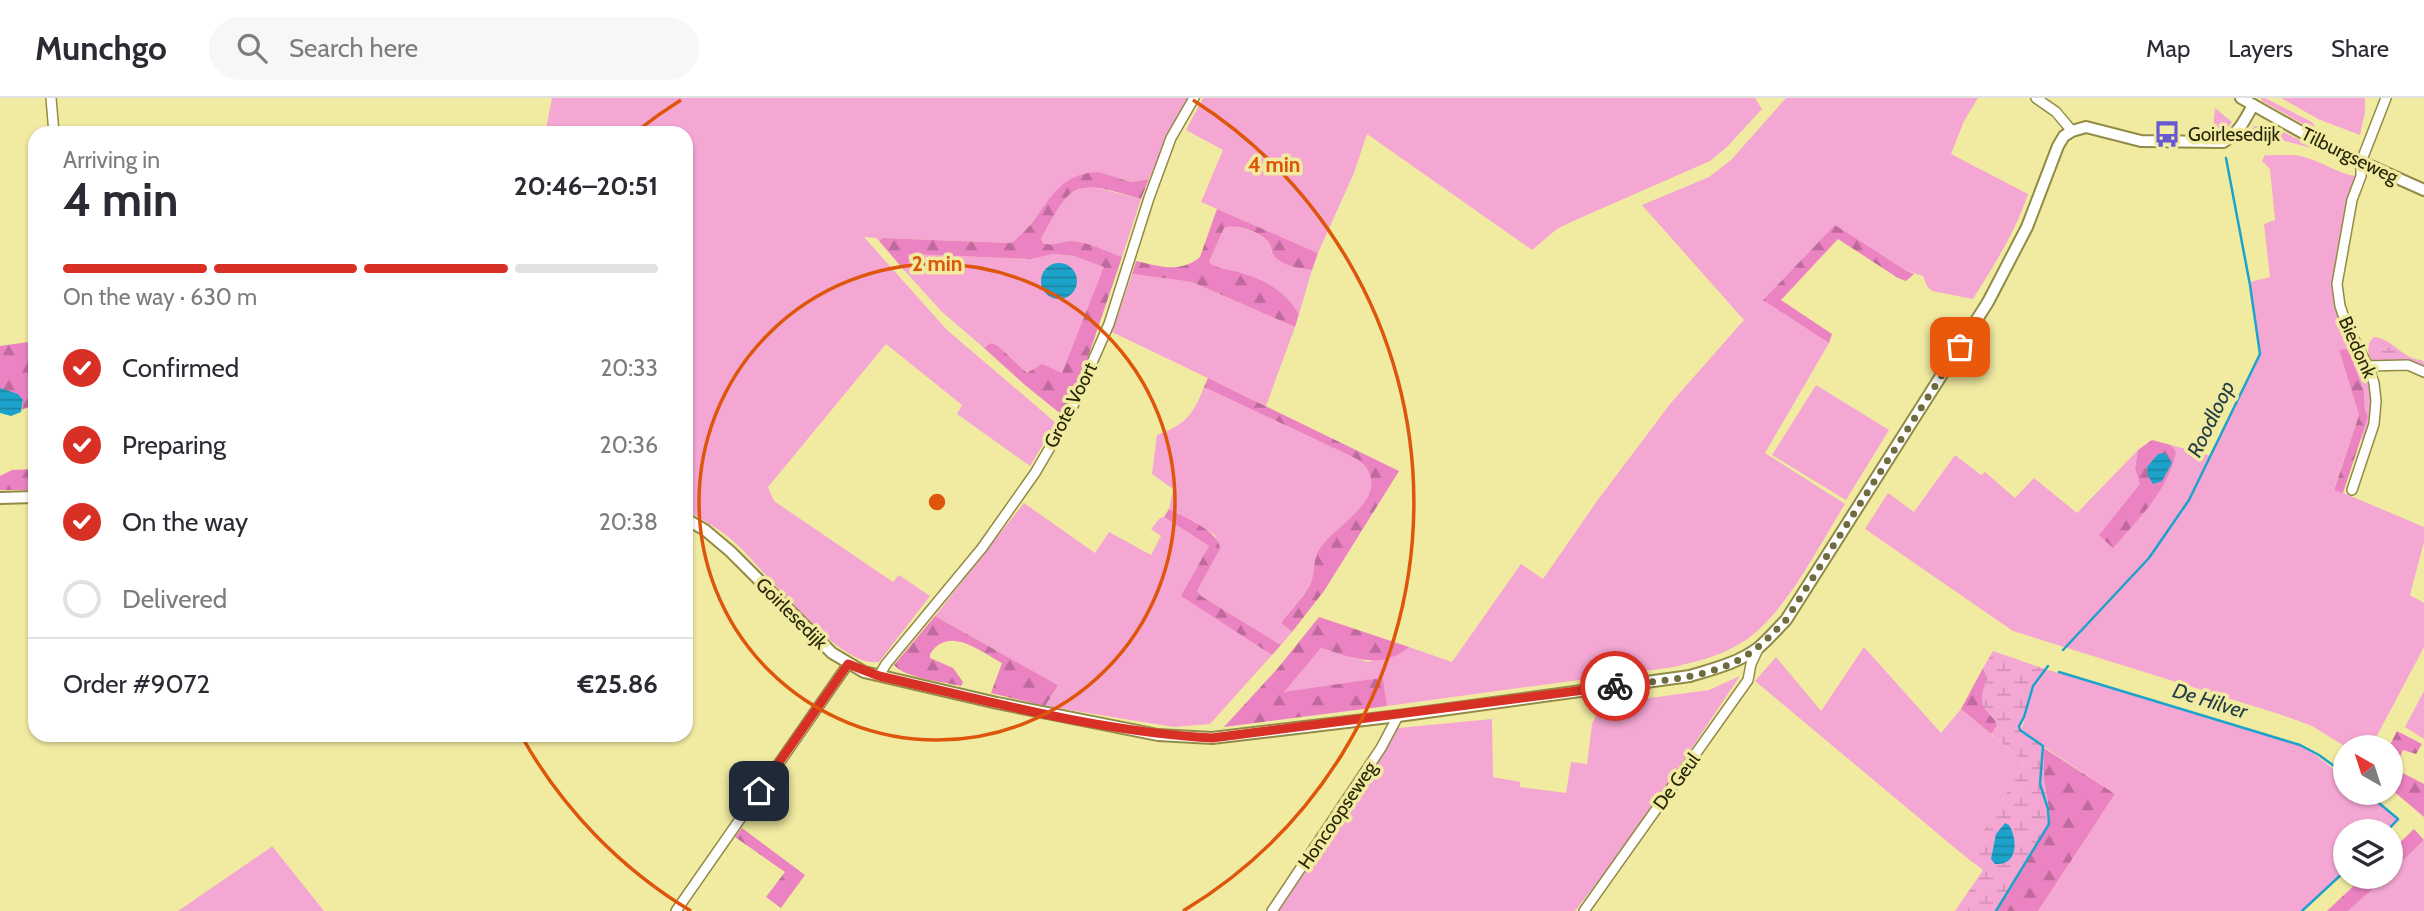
<!DOCTYPE html>
<html lang="en">
<head>
<meta charset="utf-8">
<style>
  :root { --surface:#fff; --page:#f7f7f7; --text:#2b2b33; --muted:#7c7c81; --line:#e1e1e2; --accent:#d93025 }
  body { margin:0; font-family:Cabin,sans-serif; background:var(--page); color:var(--text); height:100vh; display:flex; flex-direction:column; font-size:26px; white-space:nowrap }
  * { box-sizing:border-box; margin:0 }
  p { font-size:23px; color:var(--muted) }
  .icon { flex:none; width:38px; height:38px; fill:none; stroke:currentColor; stroke-width:2; stroke-linecap:round; stroke-linejoin:round }
  .map { position:relative; flex:1; overflow:hidden }
  .drawer { position:absolute; left:28px; top:28px; width:665px; height:616px; display:flex; flex-direction:column; background:var(--surface); border-radius:21px; box-shadow:0 2px 5px #0004 }
  .drawer>* { flex:none }
  .needle { width:46px; rotate:321deg }
  .buttons { position:absolute; left:2333px; top:637px; display:grid; gap:14px }
  .buttons a { display:grid; place-items:center; width:70px; height:70px; border-radius:50%; background:var(--surface); box-shadow:0 2px 5px #0004; font-size:35px }
  .pin { position:absolute; display:grid; place-items:center; width:60px; height:60px; color:#fff; margin:-30px; border-radius:14px; box-shadow:0 4px 10px #0006 }
  .courier { position:absolute; display:grid; place-items:center; width:70px; height:70px; margin:-35px; border:5px solid #d93025; border-radius:50%; background:#fff; color:#222; box-shadow:0 2px 9px #0007 }
  .overview em { font-style:normal; font-weight:800 }
  .overview div { display:flex; flex-direction:column-reverse }
  .overview { display:flex; align-items:center; justify-content:space-between; height:119px; padding:0 35px }
  h1 { font-size:46px; font-weight:800; line-height:52px }
  .bar { display:grid; grid-template-columns:repeat(4,1fr); gap:10px 7px; align-content:center; height:84px; padding:0 35px }
  .bar i { height:9px; border-radius:5px; background:var(--line) }
  .bar .current { background:var(--accent) }
  .bar p { grid-column:span 4 }
  .line { display:flex; align-items:center; gap:18px; padding:0 35px; border-top:2px solid var(--line) }
  .line div { flex:1 }
  ol { padding:0 35px; list-style:none }
  li { display:flex; align-items:center; gap:21px; height:77px }
  li p { margin-inline-start:auto }
  li .icon { padding:7px; border-radius:50%; background:var(--accent); color:#fff; stroke-width:4 }
  li:last-child { color:var(--muted) }
  li i { width:38px; height:38px; border:4px solid var(--line); border-radius:50% }
  header { display:flex; align-items:center; gap:42px; box-sizing:border-box; height:98px; padding:0 35px; background:var(--surface); border-bottom:2px solid var(--line) }
  header strong { font-size:33px }
  nav { display:flex; gap:38px; margin-inline-start:auto; font-size:24px }
  .search { width:490px; height:63px; background:var(--page); display:flex; align-items:center; gap:18px; box-sizing:border-box; padding:0 24px; border-radius:38px; color:var(--muted); font-size:26px }
  .map>svg:first-child { display:block }
</style>
</head>
<body>
<header>
<strong>Munchgo</strong>
<div class="search"><svg class="icon" aria-label="search" viewBox="0 0 24 24"><circle cx="10" cy="10" r="6"/><path d="M15 15l6 6"/></svg>Search here</div>
<nav><a>Map</a><a>Layers</a><a>Share</a></nav>
</header>
<div class="map">
<svg width="2424" height="813" viewBox="0 0 2424 813">
  <defs>
    <pattern id="forest-firs" width="22" height="20" patternUnits="userSpaceOnUse" patternTransform="scale(1.75)"><rect width="22" height="20" fill="#eb82c2"/><path d="M5 1l3.5 6h-7zM16 11l3.5 6h-7z" fill="#be6a9c"/></pattern>
    <pattern id="wetland-marsh" width="20" height="14" patternUnits="userSpaceOnUse" patternTransform="scale(1.75)"><rect width="20" height="14" fill="#f5a7d4"/><path d="M1 5h8M5 5V1M11 12h8M15 12V8" fill="none" stroke="#d290b4"/></pattern>
    <pattern id="water-rules" width="6" height="5" patternUnits="userSpaceOnUse" patternTransform="scale(1.75)"><rect width="6" height="5" fill="#1da3cb"/><path d="M0 2.5h6" fill="none" stroke="#1a85a3"/></pattern>
  </defs>
  <rect width="100%" height="100%" fill="#f1eba2"/>
  <!-- grass -->
  <g fill="#f5a7d4" fill-rule="evenodd">
    <path d="M552,0h637l-19,34 -21,47 -17,3 -12,-4 -64,13 -34,44 -11,8 -129,-5 -3,3 -3,-3 -12,-1 83,93 109,93 -26,43 -73,-52 5,-9 -76,-61 -118,143 6,14 119,81 6,-7 31,21 -51,66c-42,7 -115,-95 -147,-122 -14,-12 -31,-21 -46,-30v-377h-141z"/>
    <path d="M1203,0h552l7,11 -35,38 -17,14 -139,61 -14,7 -25,21 -165,-116 -13,39 -36,80 -117,-51 22,-52 -37,-20z"/>
    <path d="M1786,0h192l-14,23 -13,33 77,40c-13,39 -34,71 -55,105l-41,-8 -5,-5 -4,-10 -18,-6 -70,-44 -71,73 65,44 -64,110 80,51c-28,44 -60,112 -104,139 -21,13 -43,18 -67,24l-287,39 -4,-26 -3,-2 -94,15 -1,-4 36,-41 47,14 41,-15 43,15 69,-98 22,15 54,-78 73,-97 74,-84 -102,-115 67,-28 22,-17z"/>
    <path d="M2265,0l47,24 7,11 -57,-32 -1,-3z"/>
    <path d="M2281,0h84v14l-5,23 -42,-16z"/>
    <path d="M2215,10l17,14 -10,13 -10,3z"/>
    <path d="M2270,27l49,25 -57,-15 -10,-6 3,-3z"/>
    <path d="M2265,57c12,1 24,-1 35,1 20,4 36,17 55,20l-23,108 9,42 25,45 5,22v24l-6,25 -4,-3 7,-22 -3,-7 -1,-19 -16,-41h-9l20,65 -25,74 90,38v15l-14,53 14,8v44l-53,100h-25l-34,-21 -33,-12 -266,-83 -148,-102 23,-36 26,19 41,-57 26,20 4,-3 30,26 19,-20 43,35 61,-63 -3,18 6,16 -42,51 57,-50 20,-33 -5,-7 40,11 50,-102 -11,-72 20,-5 -6,-53 11,-4 -5,-51 -8,-8z"/>
    <path d="M1090,88l51,13 -19,58c-16,-6 -33,-15 -51,-16 -10,0 -18,6 -28,2l-2,-4c12,-22 22,-50 49,-53z"/>
    <path d="M1229,128c11,0 33,7 40,17 2,3 1,8 4,11 8,12 26,14 39,16l-13,44c-16,-25 -36,-35 -64,-43 -9,-2 -20,-3 -26,-9l15,-34z"/>
    <path d="M908,156l123,5 23,-5 20,2 31,11 -43,107c-15,-4 -19,-12 -35,-1l-30,-28 -7,-2 -6,5 -43,-37 -37,-41 5,-8zM1048,168l26,5c7,15 -2,27 -18,27l-13,-24z"/>
    <path d="M1132,176l60,8 103,45 -29,79 -154,-74z"/>
    <path d="M2374,239c19,2 29,22 47,23l3,2v17l-16,-9 -30,1c-7,-12 -16,-23 -4,-34z"/>
    <path d="M1816,287l73,45 -43,70 -74,-45z"/>
    <path d="M1204,289l153,72c3,3 9,8 11,12 17,30 -34,57 -48,77 -7,9 -5,21 -8,31 -3,12 -23,33 -31,44l11,9 -11,13 -80,-49 -4,-5 23,-42 -5,-14 -46,-26 4,-20 -21,-15 5,-39c29,-11 36,-20 47,-48z"/>
    <path d="M1024,405l71,50 14,-21 42,23 10,-19 -10,-7 9,-11 4,-1 45,29 -27,50 90,59 -62,69 -36,3 -129,-21 13,-19 -2,-3 -121,-68z"/>
    <path d="M1864,549l77,86 20,-24 64,54 -58,95 -212,-177 21,-24 45,54z"/>
    <path d="M2048,572l244,72 16,7 37,29v15h20l35,27 -12,11h-43v41l-42,39h-265l77,-117 -95,-63 8,-18 4,-21z"/>
    <path d="M1740,578l-104,155 -61,80h-298l121,-183 94,-9 1,58 27,5v5l46,6 5,-31 16,2 5,-40 11,-22h17l89,-12z"/>
    <path d="M2424,593v48l-19,-12z"/>
    <path d="M2424,742v71h-76l38,-34h4l1,-5z"/>
    <path d="M272,748l52,65h-146l92,-63z"/>
  </g>
  <!-- forest -->
  <g fill="url(#forest-firs)">
    <path d="M1098,74l34,10 17,-3 -8,20c-65,-19 -68,-21 -100,40l2,4c10,4 18,-2 28,-2 18,1 35,10 51,16l-35,103 -16,41 -9,14 -37,-30 -41,-37 6,-5 7,2 30,28 15,-9 20,9 42,-106 -30,-11 -20,-2 -23,5 -123,-5 1,8 -5,8 -25,-29 3,-3 129,5c35,-23 37,-69 87,-71z"/>
    <path d="M1217,111l101,44 -6,17c-12,-2 -26,-3 -36,-12 -5,-4 -4,-10 -7,-15 -8,-11 -34,-20 -45,-15l-15,34c6,6 17,7 26,9 28,8 49,18 64,43l-4,13 -103,-45 -60,-8 4,-13c24,5 43,13 64,-4z"/>
    <path d="M1835,127l70,45 9,4 -8,7 -8,-3 -60,-39 -57,61 51,34 -3,9 -66,-43z"/>
    <path d="M35,243v63l-13,6 1,-10 -23,-12v-42z"/>
    <path d="M2348,251l16,42 1,19 3,7 -25,76 -9,-3 25,-75 -20,-65z"/>
    <path d="M1208,280l191,93 -75,120 -32,41 -11,-9c8,-11 28,-31 31,-44 3,-10 1,-22 8,-31 13,-20 65,-47 48,-77 -2,-5 -8,-9 -11,-12l-153,-72z"/>
    <path d="M2152,342l19,5 5,7c-8,39 -38,67 -63,96l-14,-13 41,-51 -5,-16 3,-18z"/>
    <path d="M35,371v21h-35v-14l12,-6z"/>
    <path d="M1169,411c14,8 52,23 51,40l-23,42 4,5 80,49 -9,10 -91,-59 28,-50 -45,-29z"/>
    <path d="M935,518l121,68 2,2 -13,20 -54,-13 11,-30c-23,-12 -53,-38 -72,-9v4l23,10 10,14 -2,4c-17,-4 -56,-8 -67,-21z"/>
    <path d="M1319,519l90,30c-28,24 -58,10 -88,1l-37,44 96,-14 3,1 4,27 -163,21 54,-59z"/>
    <path d="M1983,570c11,19 -13,30 13,52l1,6 -6,8 -30,-25z"/>
    <path d="M2397,633l25,13 -6,10 -13,-4 -8,19 29,15v33l-33,-28 -2,-42z"/>
    <path d="M2044,650l71,46 -77,117h-43l53,-86 2,-10 -6,-34z"/>
    <path d="M742,730l63,47 -24,33 -15,-11 19,-25 -50,-35z"/>
    <path d="M2414,731l10,11 -33,32v-21z"/>
    <path d="M2363,779h23l-38,34h-21z"/>
  </g>
  <!-- wetland -->
  <g fill="url(#wetland-marsh)">
    <path d="M2380,244l18,11 1,2 -4,9 -12,-2c-5,-5 -10,-11 -10,-18z"/>
    <path d="M1993,553l55,19 -16,22 -4,22 -9,15 25,19v33l6,34 -2,10 -53,86h-40l28,-41 -16,-12 58,-95 -34,-29 6,-8c-2,-10 -13,-13 -15,-24 -2,-13 9,-21 1,-34z"/>
  </g>
  <!-- water -->
  <g fill="url(#water-rules)">
    <circle cx="1059" cy="183" r="18"/>
    <path d="M0,290l18,6 5,6 -2,12 -10,4 -11,-3z"/>
    <path d="M2165,355l7,10 -10,18 -9,3 -5,-8 -1,-9 11,-13z"/>
    <path d="M2005,725l4,2c9,15 9,41 -14,39l-4,-5 5,-25z"/>
  </g>
  <g fill="none" stroke-linecap="round" stroke-linejoin="round">
    <!-- stream -->
    <g stroke="#1da3cb" stroke-width="2.5">
      <path d="M2063,552l86,-92 40,-58 71,-146 -10,-69 -24,-127"/>
      <path d="M2059,574l241,73 19,10 26,19"/>
      <path d="M2367,695l31,26 -11,12"/>
      <path d="M1996,813l53,-87 -1,-15 -8,-25 3,-38 -23,-16 -1,-4 5,-9 9,-31 15,-20"/>
      <path d="M2302,813l43,-40"/>
    </g>
    <defs>
      <g id="minor">
        <path d="M51,0l3,35"/>
        <path d="M2036,0l20,14 16,19"/>
        <path d="M2368,268l40,-1 16,7"/>
        <path d="M2352,392l22,-66 2,-23 -2,-18 -6,-17 -21,-40 -7,-20 -3,-22 15,-84 9,-24v-14l25,-64"/>
        <path d="M879,578l7,-12 96,-116 53,-75 34,-58 40,-91 40,-126 22,-60 23,-40"/>
        <path d="M676,813l172,-247"/>
        <path d="M1272,813l109,-163 17,-32"/>
        <path d="M1584,813l164,-231 3,-16 7,-15"/>
      </g>
      <g id="tertiary">
        <path d="M2241,0l87,49 96,43"/>
        <path d="M0,400l35,-1"/>
        <path d="M686,421l19,11 26,22 101,101 32,19 133,31 161,32 54,3 186,-22 292,-40c23,-7 48,-13 68,-28 10,-8 19,-19 28,-28l202,-318 39,-75 31,-81 6,-10 8,-5 14,-4 55,14 82,1c15,-8 22,-22 30,-37"/>
      </g>
    </defs>
    <!-- minor casing -->
    <use href="#minor" stroke="#918b45" stroke-width="12"/>
    <!-- tertiary casing -->
    <use href="#tertiary" stroke="#918b45" stroke-width="14"/>
    <!-- minor -->
    <use href="#minor" stroke="#fff" stroke-width="9"/>
    <!-- tertiary -->
    <use href="#tertiary" stroke="#fff" stroke-width="10"/>
  </g>
  <g fill="none" stroke-linecap="round" stroke-linejoin="round">
    <!-- done -->
    <path stroke="#6e6b3e" stroke-width="7" stroke-dasharray="0 12.6" d="M1615,588c47,-6 106,-7 144,-40 10,-8 18,-17 27,-26l174,-273"/>
    <!-- route -->
    <path stroke="#d93025" stroke-width="9" d="M759,693l89,-127 31,12c110,25 220,56 333,62l403,-52"/>
  </g>
  <!-- distance rings -->
  <g fill="none" stroke="#de560c" stroke-width="3.5">
    <circle cx="937" cy="404" r="238"/>
    <path d="M691 813A477 477 0 0 1 522 639M637 33A477 477 0 0 1 681 2M1193 2A477 477 0 0 1 1183 813"/>
  </g>
  <!-- icons -->
  <defs>
    <symbol id="bus-bare" viewBox="-9 -9 18 18"><path d="M-5-6H5V4H4V6H2V4H-2V6H-4V4H-5ZM-3.5-4V0h7V-4ZM-3.5 1.2v1.5H-2V1.2ZM2 1.2v1.5H3.5V1.2Z" fill="#6758d1" stroke="#f1eba2" stroke-width="2.5" paint-order="stroke"/></symbol>
  </defs>
  <g fill-rule="evenodd">
    <use href="#bus-bare" x="2148" y="17" width="38" height="38"/>
  </g>
  <g text-anchor="middle" stroke-width="7" stroke-linejoin="round" paint-order="stroke">
    <!-- poi labels -->
    <g font-size="19" fill="#282608" stroke="#f1eba2" text-anchor="start">
      <text x="2188" y="43">Goirlesedijk</text>
    </g>
    <!-- street labels -->
    <g font-size="19" fill="#282608" stroke="#f1eba2">
      <text transform="translate(2350 57) rotate(26)" y="7">Tilburgseweg</text>
      <text transform="translate(2358 249) rotate(66)" y="7">Biedonk</text>
      <text transform="translate(1070 307) rotate(-63)" y="7">Grote Voort</text>
      <text transform="translate(792 515) rotate(45)" y="7">Goirlesedijk</text>
      <text transform="translate(1676 683) rotate(-54)" y="7">De Geul</text>
      <text transform="translate(1337 717) rotate(-56)" y="7">Honcoopseweg</text>
    </g>
    <!-- water labels -->
    <g font-size="21" font-style="italic" fill="#243e48" stroke="#f1eba2">
      <text transform="translate(2211 321) rotate(-64)" y="7">Roodloop</text>
      <text transform="translate(2210 603) rotate(17)" y="7">De Hilver</text>
    </g>
  </g>
  <circle cx="937" cy="404" r="10" fill="#de560c" stroke="#f1eba2" stroke-width="3.5"/>
  <g font-size="21" text-anchor="middle" font-weight="bold" fill="#de560c" stroke="#f1eba2" stroke-width="7" stroke-linejoin="round" paint-order="stroke">
    <text x="1274" y="74">4 min</text>
    <text x="937" y="173">2 min</text>
  </g>
</svg>
<div class="buttons">
<a><svg class="needle" viewBox="-14 -14 28 28"><path d="M0-13l5 13h-10z" fill="#e53935"/><path d="M0 13l5-13h-10z" fill="#7c7c81"/></svg></a>
<a><svg class="icon" aria-label="layers" viewBox="0 0 24 24"><path d="M12 4l9 5-9 5-9-5zM3 14l9 5 9-5"/></svg></a>
</div>
<div class="pin" style="left:1960px;top:249px;background:#ea580c"><svg class="icon" aria-label="bag" viewBox="0 0 24 24"><path d="M5 8h14l-1 12H6zM9 8a3 3 0 0 1 6 0"/></svg></div>
<div class="pin" style="left:759px;top:693px;background:#1f2937"><svg class="icon" aria-label="home" viewBox="0 0 24 24"><path d="M3 11l9-7 9 7M6 9v11h12V9"/></svg></div>
<div class="courier" style="left:1615px;top:588px"><svg class="icon" aria-label="bike" viewBox="0 0 24 24"><circle cx="6" cy="16" r="4"/><circle cx="18" cy="16" r="4"/><path d="M6 16l4-8h5l3 8M10 8l3 8H6M13 5h3"/></svg></div>
<section class="drawer">
<div class="overview"><div><h1>4 min</h1><p>Arriving in</p></div><em>20:46–20:51</em></div>
<div class="bar"><i class="current"></i><i class="current"></i><i class="current"></i><i></i><p>On the way · 630 m</p></div>
<ol>
<li><svg class="icon" aria-label="check" viewBox="0 0 24 24"><path d="M5 12l5 5 9-10"/></svg>Confirmed<p>20:33</p></li>
<li><svg class="icon" aria-label="check" viewBox="0 0 24 24"><path d="M5 12l5 5 9-10"/></svg>Preparing<p>20:36</p></li>
<li><svg class="icon" aria-label="check" viewBox="0 0 24 24"><path d="M5 12l5 5 9-10"/></svg>On the way<p>20:38</p></li>
<li><i></i>Delivered</li>
</ol>
<div class="line" style="height:91px"><div>Order #9072</div><b>€25.86</b></div>
</section>
</div>
</body>
</html>
